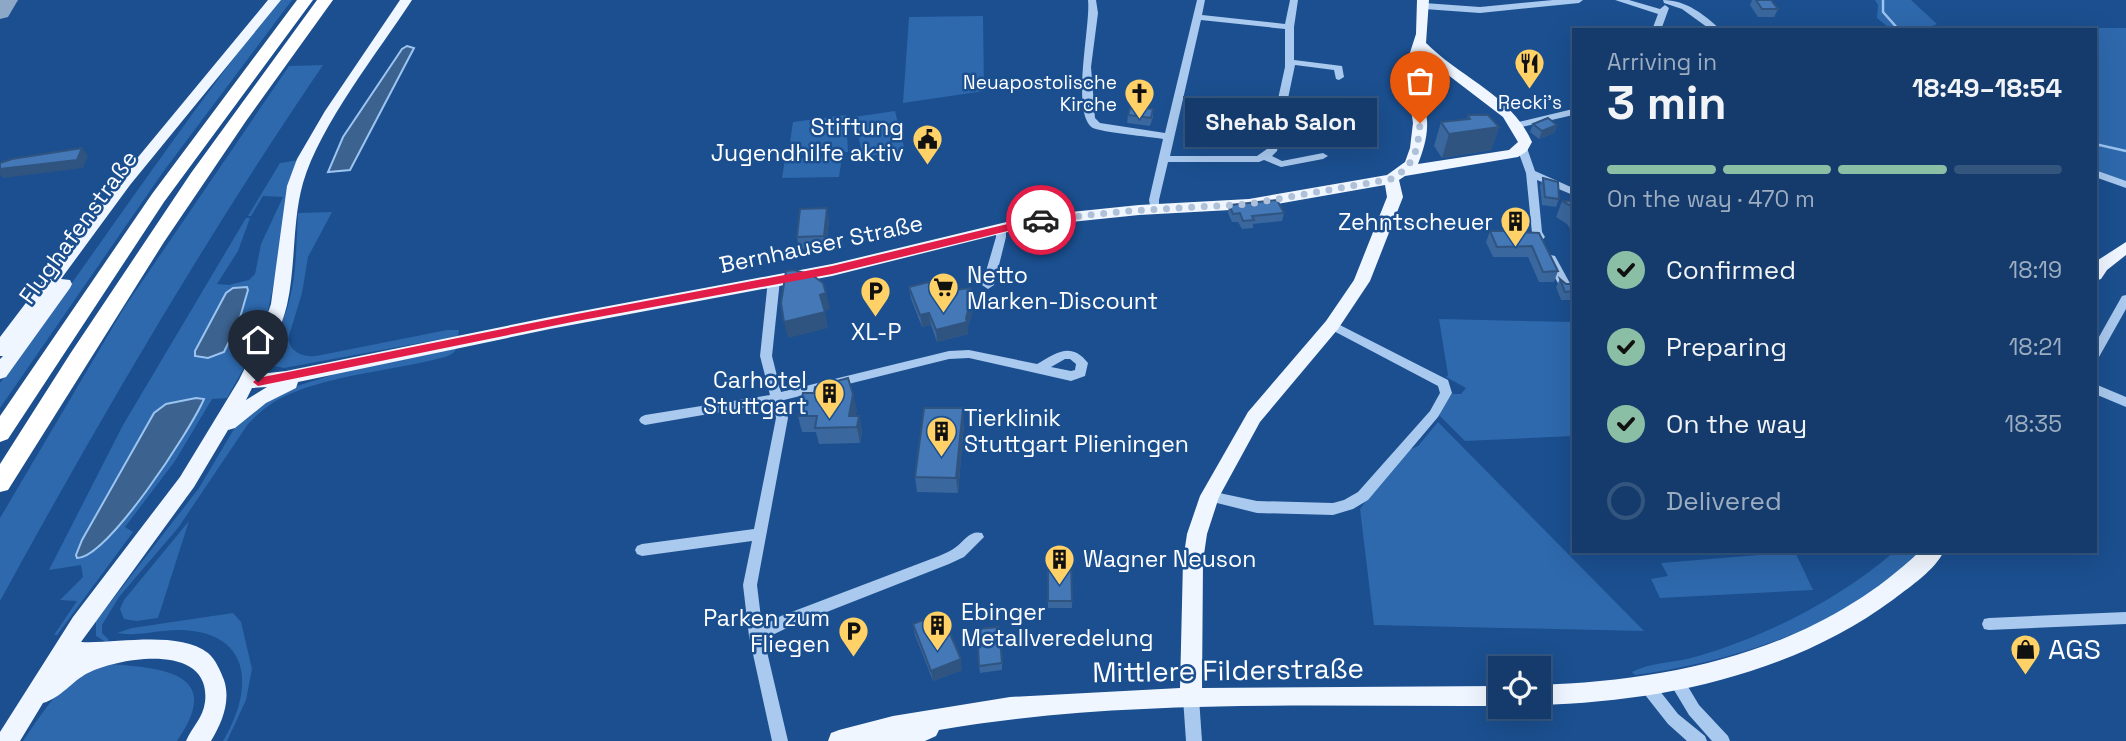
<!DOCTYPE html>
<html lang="en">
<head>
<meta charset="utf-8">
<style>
  :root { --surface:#143b6b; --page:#1d4271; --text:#f1f3f6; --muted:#9dadc1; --line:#33557e; --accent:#8abfa5 }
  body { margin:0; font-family:"Space Grotesk",sans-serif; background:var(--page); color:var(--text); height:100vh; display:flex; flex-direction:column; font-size:26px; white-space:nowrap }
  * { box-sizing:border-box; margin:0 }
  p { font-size:23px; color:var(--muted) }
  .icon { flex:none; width:38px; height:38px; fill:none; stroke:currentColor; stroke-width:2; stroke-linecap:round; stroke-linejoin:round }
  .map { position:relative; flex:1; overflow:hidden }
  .details { position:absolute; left:1572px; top:28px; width:525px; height:525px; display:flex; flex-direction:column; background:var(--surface); border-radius:0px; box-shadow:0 7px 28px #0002,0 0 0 2px var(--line) }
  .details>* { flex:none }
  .buttons { position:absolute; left:1488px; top:656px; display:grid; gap:14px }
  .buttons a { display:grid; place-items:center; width:63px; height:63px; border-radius:0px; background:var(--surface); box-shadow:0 7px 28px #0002,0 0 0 2px var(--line); font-size:35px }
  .pin { position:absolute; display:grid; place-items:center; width:60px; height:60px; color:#fff; margin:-72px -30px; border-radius:50% 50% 50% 0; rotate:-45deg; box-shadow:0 0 7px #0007 }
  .pin .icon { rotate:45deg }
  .courier { position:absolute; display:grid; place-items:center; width:70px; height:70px; margin:-35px; border:5px solid #e11d48; border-radius:50%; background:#fff; color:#222; box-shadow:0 2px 9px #0007 }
  .bubble { position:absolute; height:49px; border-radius:0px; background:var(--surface); box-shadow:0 7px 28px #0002,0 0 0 2px var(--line); font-size:23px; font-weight:600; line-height:49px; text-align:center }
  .summary em { font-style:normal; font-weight:600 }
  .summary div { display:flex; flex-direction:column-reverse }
  .summary { display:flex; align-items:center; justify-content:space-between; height:119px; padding:0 35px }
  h1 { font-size:46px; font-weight:600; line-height:52px }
  .bar { display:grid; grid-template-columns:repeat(4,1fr); gap:10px 7px; align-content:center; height:84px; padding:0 35px }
  .bar i { height:9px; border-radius:5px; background:var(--line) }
  .bar .current { background:var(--accent) }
  .bar p { grid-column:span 4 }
  ol { padding:0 35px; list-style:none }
  li { display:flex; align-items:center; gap:21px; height:77px }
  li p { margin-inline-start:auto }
  li .icon { padding:7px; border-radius:50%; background:var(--accent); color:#111; stroke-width:4 }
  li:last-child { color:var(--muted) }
  li i { width:38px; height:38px; border:4px solid var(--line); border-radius:50% }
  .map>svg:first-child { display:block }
</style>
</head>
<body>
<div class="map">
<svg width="2126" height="741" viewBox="0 0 2126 741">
  <rect width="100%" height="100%" fill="#1b4f8f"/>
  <!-- green -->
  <g fill="#2e69ad">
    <path d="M279,0h13l-129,172 -163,236v-25c92,-125 180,-259 279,-383z"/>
    <path d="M1875,0h36l26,24 -15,6h-30l-15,-12 1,-13z"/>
    <path d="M983,16l1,75 -81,12 6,-86z"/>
    <path d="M1995,28h131v156l-31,-12v-142h-125z"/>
    <path d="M323,65c-117,172 -223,353 -323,536v-83l124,-210 165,-242z"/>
    <path d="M895,111l10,40 -42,6 -9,-40z"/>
    <path d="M846,115l2,37 -60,3 5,-33z"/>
    <path d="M842,157l-3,20 -57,1 3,-19z"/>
    <path d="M300,160l-33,155 -16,40 -24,43 -15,1 -37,62 -50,66 8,5 -76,103h-3l23,-34 -17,-1 23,-23 -2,-12 -32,5 74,-145 123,-207h4l-12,33 -21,33 12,1 20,-5 6,-6 6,-30 22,-47 -20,-1 -12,20h-3l32,-53z"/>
    <path d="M332,212l-24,45 -6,36 -14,46c3,14 15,18 28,17l131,-26h12l-1,6 -174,32 -15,-3c-1,-16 16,-46 20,-63 8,-29 7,-59 9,-89z"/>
    <path d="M1439,319l134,3v114l-108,5 -27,-27 14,-20h9l5,-6 -20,-11 2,-2z"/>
    <path d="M457,348c-3,5 -6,7 -12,9 -49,13 -100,16 -148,34 -20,7 -35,18 -49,33l-70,104 -59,69 -17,28v8l7,7 -3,2 -10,-6v-15l103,-133 38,-64 44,-33 54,-17z"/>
    <path d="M1438,422l206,209 -270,-6 -14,-116 38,-54 20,-9z"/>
    <path d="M189,521l-31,97 -22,3 -12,-2 -4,-10 4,-9z"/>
    <path d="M1895,551h27c-20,17 -41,38 -63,51 -66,39 -149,63 -224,73l-3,-3c19,-10 42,-9 63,-15 70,-20 145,-58 200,-106z"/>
    <path d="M1795,552l18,38 -153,8 -9,-19 17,-3 -7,-13z"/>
    <path d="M233,613l8,9 11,47 -6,31 -19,41h-4c30,-49 31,-108 -41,-111 -21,-1 -44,7 -65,3l15,-5z"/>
    <path d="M111,664c52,4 114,9 66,77h-154c28,-41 39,-61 88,-77z"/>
  </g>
  <!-- water -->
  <g fill="#3c6290" stroke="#9cc4f0" stroke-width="2">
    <path d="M407,46l7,2 -64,122 -22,2 15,-35 59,-88z"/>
    <path d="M247,287l1,3 -9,31 -15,31 -16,6 -13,-2v-5l31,-58 7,-5z"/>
    <path d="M196,398l8,1c-13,30 -96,159 -127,159l-1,-3 6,-15 72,-127 12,-9z"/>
  </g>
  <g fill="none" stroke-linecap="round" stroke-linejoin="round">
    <!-- stream -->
    <g stroke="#9cc4f0" stroke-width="2.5">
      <path d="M1883,0v12l16,18"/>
      <path d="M2095,144l31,7"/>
    </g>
    <!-- taxiway -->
    <path fill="#8da7c7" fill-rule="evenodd" d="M0,0h18l-10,17 -8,2z"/>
    <!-- minor -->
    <g fill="#a9c9ee" fill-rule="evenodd">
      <path d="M1088,0h8l2,13 -7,54 4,51 5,5 65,10 32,-133h8l-3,15 83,9 5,-24h8l-4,27v33l48,6 2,11 -5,3 -3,-1 -2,-9 -39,-5 -18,86 -5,5 10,5 41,-8 5,3 -5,3 -42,8 -17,-7 -5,2h-91l-9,38v11h-8l-2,-11 14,-61c-12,-2 -62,-7 -70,-11 -23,-14 -2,-103 -5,-128zM1201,20l84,9v38l-18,82 -10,7h-87z"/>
      <path d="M1553,0h30l-4,3 -99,10 -56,-4 -4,-3 4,-3 56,4z"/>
      <path d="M1615,0h14l31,9 5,-4 4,3 -8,22h-9l6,-16z"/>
      <path d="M1663,0c23,0 42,15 58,30h-10l-29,-21 -18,-6z"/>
      <path d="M1573,109v6l-55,13 -5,-3 1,-2z"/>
      <path d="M1522,145l5,3 8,23 38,17v7l-36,-15 5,52 3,5c-4,6 -17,6 -21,0l1,-3 7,-1 -6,-60 -9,-25z"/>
      <path d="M2095,170l31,11v7l-31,-11z"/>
      <path d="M1001,225l5,4v8l-12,48 -6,4 -6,-4 14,-48v-8z"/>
      <path d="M1551,255l4,1 17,31 -2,3h-8l-2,-3 -15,-28z"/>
      <path d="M774,276l6,4 -8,76 9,36 168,-41 20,-1 68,14c19,-11 34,-23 51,-1l-3,13 -14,5 -102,-23 -20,1 -165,41 4,18 -31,167 5,41 19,-10 158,-60c6,-3 12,-5 17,-9 9,-7 14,-17 26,-14l2,4 -20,20 -15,7 -158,62 -27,13 24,102h-16l-23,-105 -6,-51 9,-44 -110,15 -5,-2 -2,-4 2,-4 5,-2 112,-15 22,-111 -3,-15 -128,22 -4,-2 -2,-3 2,-3 4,-2 125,-20 -10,-39 8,-76zM1065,359h5l6,5 -1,6 -4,1 -20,-4z"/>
      <path d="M2126,295v14l-27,48 -4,1v-14l27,-48z"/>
      <path d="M1332,321l116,59 4,13 -14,24 -70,83 -15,9 -20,6 -76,-2 -52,-13 -2,-4 2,-4 5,-1 47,10 76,2 11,-3 14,-8 72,-81 10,-18 -2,-7 -110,-58 -2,-3 2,-3z"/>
      <path d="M2095,384l31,13v10l-31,-13z"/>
      <path d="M2126,612v12l-137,6 -5,-1 -2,-5 2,-5 5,-1z"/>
      <path d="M1676,673l5,2 18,30 29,31 2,5h-18l-23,-26 -21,-35 3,-5z"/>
      <path d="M1647,679l5,2 26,33 27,22 2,5h-20l-19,-17 -26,-33 -3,-5 3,-5z"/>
      <path d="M1191,691l5,2 3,5 3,43h-16l-3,-43 3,-5z"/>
    </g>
    <!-- major -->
    <g fill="#f0f6ff" fill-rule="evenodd">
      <path d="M268,0h13l-151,185 -69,94 9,1 2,4 -2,4 -64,89 -6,2v-20l3,-3h-3v-19l120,-158z"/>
      <path d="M400,0h12c-34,52 -92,125 -109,183 -11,39 -7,82 -16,122 -6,24 -17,47 -27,69l26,-3 264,-54 282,-53 200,-48 107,-11 110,-6 138,-24 18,-13 5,-14 3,-25 -8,-55 11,-34 1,-34h12l-3,43c35,35 85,52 106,99l-5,9 -9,6 -113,19 -6,4 4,17 -33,84 -32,48 -78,93 -41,75 -12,37 -4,27 -1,127 298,-2v20c-187,1 -377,-8 -561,24l-3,6 -11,5h-97l3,-8 8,-3 54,-14 117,-19 170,-9 3,-127 4,-27 13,-38 48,-84 78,-91 28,-41 33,-83 -2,-12 -136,24 -110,6 -107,11 -200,50 -282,53 -252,53 -2,6 -30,15 -31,25 -7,2 -34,57 -113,155c35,2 97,-12 127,11 8,7 12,17 16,27 7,21 -2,43 -13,61h-25c6,-14 17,-23 19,-39 7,-60 -85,-45 -117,-29 -16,8 -27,25 -45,30l-23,38h-20v-9l73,-115 107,-140 59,-97 20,-41 12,-35 16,-118 10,-27 28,-48zM1422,55l81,62 15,25 -9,8 -91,14c5,-13 10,-28 9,-43 -2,-23 -11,-44 -5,-66zM267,387l-21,13 6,-12z"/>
      <path d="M2126,242v13l-19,15 -6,9 -6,2v-19z"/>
      <path d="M1920,551h24c-9,19 -33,35 -50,48 -101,75 -232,103 -356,106v-20c138,-4 280,-36 382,-134z"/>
    </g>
    <!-- highway -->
    <g fill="#fff" fill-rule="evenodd">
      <path d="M297,0h16l-149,202 -156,237 -8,3v-26l152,-222z"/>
      <path d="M317,0h16l-87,121 -82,121 -156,248 -8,2v-28l70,-110 121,-181z"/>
    </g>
  </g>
  <!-- wall -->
  <g fill="#3a679d">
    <path d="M1752,0h19l7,9 -4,8h-16l-8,-12z"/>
    <path d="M1153,109v8l-3,9 -23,-3 1,-8z"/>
    <path d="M1468,115l31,12 -8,23 -49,8 -8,-12 7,-24 26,-2z"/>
    <path d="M1533,124l24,1 -3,8 -15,6 -9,-7z"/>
    <path d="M1543,178l16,21 -3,8 -14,-2 -2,-19z"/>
    <path d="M1562,201h11v32l-6,-9 -11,-7z"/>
    <path d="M1229,205l55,8 -2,8 -29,3v4l-11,1 -4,-7h-6l-4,-9z"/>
    <path d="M829,220l-3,28 -27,1 -2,-12z"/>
    <path d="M1511,228h3l44,43 -4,11h-15l-11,-25h-35l-7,-15 4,-11h20z"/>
    <path d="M1560,279l6,5h7v16h-12l-5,-13z"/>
    <path d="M909,287l45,3 19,3 1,13 -6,21v7l-31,8 -6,-17 -9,2 -11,-28z"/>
    <path d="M857,410l-2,6h4l3,15 -2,12 -41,1 -3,-12h-14l-4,-16z"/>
    <path d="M964,424l-6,69 -41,-1 -2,-15z"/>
    <path d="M1048,556h23l1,52h-24z"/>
    <path d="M913,624l49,46 -29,11 -18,-46z"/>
    <path d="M1002,663v7l-22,3 -1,-7z"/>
  </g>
  <!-- shaded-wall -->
  <g fill="#305480">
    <path d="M1557,125l-3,8 -15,6 3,-8z"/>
    <path d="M1499,127l-8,23 -49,8 7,-24z"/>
    <path d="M82,148l6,8 -5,12 -80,10 -3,-4v-5z"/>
    <path d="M827,208l2,12 -3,28 -2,-12z"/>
    <path d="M826,293l4,16 -7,2 -3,-16z"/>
    <path d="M973,293l1,13 -6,21v7l-31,8 -1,-12 30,-12z"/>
    <path d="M825,312l3,16 -40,10 -4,-16z"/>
    <path d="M929,313l2,12 -9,2 -2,-12z"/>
    <path d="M853,394l4,16 -4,18 -4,-12z"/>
    <path d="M963,408l1,16 -6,69 -2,-15z"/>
    <path d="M859,416l3,15 -2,12 -3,-16z"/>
    <path d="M961,659l1,11 -29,11 -2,-10z"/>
  </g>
  <!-- building -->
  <g fill="#4478b7" stroke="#305480" stroke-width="2">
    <path d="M1756,0h15l7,9h-16z"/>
    <path d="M1131,106l22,3 -2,9 -23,-3z"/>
    <path d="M1468,115h20l11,12 -50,7 -8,-12 29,-3z"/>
    <path d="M1548,118l9,7 -15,6 -9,-7z"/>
    <path d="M82,148l-5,12 -77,9v-6l12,-4z"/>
    <path d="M1543,178l15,4 1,17 -14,-2z"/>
    <path d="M1277,200l7,13 -32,3 2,4 -11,1 -3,-8 -7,1 -4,-9z"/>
    <path d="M1562,201h11v6z"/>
    <path d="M827,208l-3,28 -27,1 3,-28z"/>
    <path d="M1511,228h3l5,4 20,1 19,38 -15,1 -11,-26 -35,1 -7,-16h22z"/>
    <path d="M794,270l18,5 11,8 3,10 -6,2 5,17 -41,10 -3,-19 5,-32z"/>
    <path d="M949,277l5,13 17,-2 2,5 -7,25 1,4 -31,8 -7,-17 -9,2 -11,-28z"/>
    <path d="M1560,279l6,5h7v7l-8,1z"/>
    <path d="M848,378l5,16 -4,22h10l-2,11 -42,1 2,-12h-19l5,-23h11l1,-6z"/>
    <path d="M924,408h39l-7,70 -41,-1z"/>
    <path d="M1048,556h23l1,45h-24z"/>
    <path d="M941,613l20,46 -30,12 -18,-47z"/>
    <path d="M999,627l3,36 -23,3 -2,-37z"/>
  </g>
  <!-- route -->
  <path fill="#e11d48" d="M1041,216l4,1v5l-213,52 -255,47 -319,65 -5,-4 5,-4 319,-64 255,-48z"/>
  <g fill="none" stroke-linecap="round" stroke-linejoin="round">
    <!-- done -->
    <path stroke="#afc1d8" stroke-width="7" stroke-dasharray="0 12.6" d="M1041,220l88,-9 120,-7 142,-25c24,-13 27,-30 29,-56"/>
  </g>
  <!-- icons -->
  <defs>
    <symbol id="restaurant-pin" viewBox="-11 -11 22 30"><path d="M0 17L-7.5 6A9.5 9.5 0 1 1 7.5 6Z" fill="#ffd166" stroke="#1b4f8f"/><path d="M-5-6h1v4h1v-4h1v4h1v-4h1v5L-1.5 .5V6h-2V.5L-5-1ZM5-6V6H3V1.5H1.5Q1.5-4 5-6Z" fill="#111"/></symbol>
    <symbol id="church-pin" viewBox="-11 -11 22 30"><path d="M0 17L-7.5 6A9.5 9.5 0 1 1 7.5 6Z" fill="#ffd166" stroke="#1b4f8f"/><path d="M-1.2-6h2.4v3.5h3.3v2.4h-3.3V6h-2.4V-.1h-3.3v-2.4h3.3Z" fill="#111"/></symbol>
    <symbol id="civic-pin" viewBox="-11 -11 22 30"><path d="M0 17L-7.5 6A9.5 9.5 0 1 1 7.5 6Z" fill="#ffd166" stroke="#1b4f8f"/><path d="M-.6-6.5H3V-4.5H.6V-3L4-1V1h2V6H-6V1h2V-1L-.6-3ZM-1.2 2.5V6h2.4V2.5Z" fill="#111"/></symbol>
    <symbol id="building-pin" viewBox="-11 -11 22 30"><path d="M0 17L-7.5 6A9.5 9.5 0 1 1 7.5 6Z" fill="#ffd166" stroke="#1b4f8f"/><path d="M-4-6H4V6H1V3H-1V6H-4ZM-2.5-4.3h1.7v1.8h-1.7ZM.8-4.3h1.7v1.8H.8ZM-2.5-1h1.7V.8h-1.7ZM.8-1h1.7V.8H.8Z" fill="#111"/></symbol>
    <symbol id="supermarket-pin" viewBox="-11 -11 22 30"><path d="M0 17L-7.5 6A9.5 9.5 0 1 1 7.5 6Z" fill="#ffd166" stroke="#1b4f8f"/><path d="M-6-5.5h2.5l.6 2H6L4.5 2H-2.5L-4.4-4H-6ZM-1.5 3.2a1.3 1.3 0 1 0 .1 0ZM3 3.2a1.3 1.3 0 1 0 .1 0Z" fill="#111"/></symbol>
    <symbol id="parking-pin" viewBox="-11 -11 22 30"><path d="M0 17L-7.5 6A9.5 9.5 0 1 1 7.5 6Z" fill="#ffd166" stroke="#1b4f8f"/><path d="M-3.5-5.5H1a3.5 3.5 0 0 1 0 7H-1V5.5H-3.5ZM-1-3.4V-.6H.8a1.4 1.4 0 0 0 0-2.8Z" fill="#111"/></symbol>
    <symbol id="shop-pin" viewBox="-11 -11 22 30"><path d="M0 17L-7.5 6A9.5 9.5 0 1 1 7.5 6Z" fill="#ffd166" stroke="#1b4f8f"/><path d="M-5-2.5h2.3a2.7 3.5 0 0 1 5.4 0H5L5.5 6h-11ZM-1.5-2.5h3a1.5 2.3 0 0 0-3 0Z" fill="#111"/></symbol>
  </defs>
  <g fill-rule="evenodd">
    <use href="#restaurant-pin" x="1512" y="46" width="35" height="47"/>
    <use href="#church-pin" x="1122" y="76" width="35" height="47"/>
    <use href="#civic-pin" x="910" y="122" width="35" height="47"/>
    <use href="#building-pin" x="1498" y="204" width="35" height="47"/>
    <use href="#supermarket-pin" x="926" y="270" width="35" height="47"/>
    <use href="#parking-pin" x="858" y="274" width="35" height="47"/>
    <use href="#building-pin" x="812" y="376" width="35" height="47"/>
    <use href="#building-pin" x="924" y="414" width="35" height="47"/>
    <use href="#building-pin" x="1042" y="542" width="35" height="47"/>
    <use href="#building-pin" x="920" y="608" width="35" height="47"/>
    <use href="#parking-pin" x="836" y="614" width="35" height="47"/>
    <use href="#shop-pin" x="2008" y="632" width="35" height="47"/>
  </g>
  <g text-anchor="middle" stroke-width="5" stroke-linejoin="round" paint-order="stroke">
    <!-- far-poi labels -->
    <g font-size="19" fill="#fff" stroke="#1b4f8f" text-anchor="end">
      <text x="1117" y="89">Neuapostolische<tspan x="1117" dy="22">Kirche</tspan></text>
      <text x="1530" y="109" text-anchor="middle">Recki's</text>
    </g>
    <!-- poi labels -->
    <g font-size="23" fill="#fff" stroke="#1b4f8f" text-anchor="end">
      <text x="904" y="135">Stiftung<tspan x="904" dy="26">Jugendhilfe aktiv</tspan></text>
      <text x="1493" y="230">Zehntscheuer</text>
      <text x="967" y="283" text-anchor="start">Netto<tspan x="967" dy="26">Marken-Discount</tspan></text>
      <text x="876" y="340" text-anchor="middle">XL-P</text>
      <text x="807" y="388">Carhotel<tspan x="807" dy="26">Stuttgart</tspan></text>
      <text x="964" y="426" text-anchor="start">Tierklinik<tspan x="964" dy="26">Stuttgart Plieningen</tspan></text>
      <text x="1083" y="567" text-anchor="start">Wagner Neuson</text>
      <text x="961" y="620" text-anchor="start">Ebinger<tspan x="961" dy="26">Metallveredelung</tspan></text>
      <text x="830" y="626">Parken zum<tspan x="830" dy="26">Fliegen</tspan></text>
    </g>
    <!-- street labels -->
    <g font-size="23" fill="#fff" stroke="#1b4f8f">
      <text transform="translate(78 227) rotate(-54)" y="8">Flughafenstraße</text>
      <text transform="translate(821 244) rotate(-12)" y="8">Bernhauser Straße</text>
    </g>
    <!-- near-poi labels -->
    <g font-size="28" fill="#fff" stroke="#1b4f8f" text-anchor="start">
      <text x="2048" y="659">AGS</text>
    </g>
    <!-- near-street labels -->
    <g font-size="28" fill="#fff" stroke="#1b4f8f">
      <text transform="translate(1228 670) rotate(-1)" y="10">Mittlere Filderstraße</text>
    </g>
  </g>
</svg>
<div class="buttons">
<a><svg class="icon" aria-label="locate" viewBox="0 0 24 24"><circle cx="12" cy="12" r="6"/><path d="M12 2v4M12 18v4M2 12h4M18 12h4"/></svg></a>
</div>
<div class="pin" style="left:1420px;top:123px;background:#ea580c"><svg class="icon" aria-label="bag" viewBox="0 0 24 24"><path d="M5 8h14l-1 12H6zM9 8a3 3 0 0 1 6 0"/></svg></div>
<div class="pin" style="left:258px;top:382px;background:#1f2937"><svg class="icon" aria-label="home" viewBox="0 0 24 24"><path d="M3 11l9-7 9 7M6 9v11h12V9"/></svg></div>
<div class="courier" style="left:1041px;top:220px"><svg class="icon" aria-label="car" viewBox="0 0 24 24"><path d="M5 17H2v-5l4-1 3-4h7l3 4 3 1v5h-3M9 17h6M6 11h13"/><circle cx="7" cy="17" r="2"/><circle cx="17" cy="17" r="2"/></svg></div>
<div class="bubble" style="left:1185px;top:98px;width:192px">Shehab Salon</div>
<section class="details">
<div class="summary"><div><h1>3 min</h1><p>Arriving in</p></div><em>18:49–18:54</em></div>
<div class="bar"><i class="current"></i><i class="current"></i><i class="current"></i><i></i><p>On the way · 470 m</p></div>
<ol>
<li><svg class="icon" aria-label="check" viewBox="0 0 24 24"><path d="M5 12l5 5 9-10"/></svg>Confirmed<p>18:19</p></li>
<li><svg class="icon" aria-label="check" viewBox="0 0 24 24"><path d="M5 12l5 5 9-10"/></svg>Preparing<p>18:21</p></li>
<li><svg class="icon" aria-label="check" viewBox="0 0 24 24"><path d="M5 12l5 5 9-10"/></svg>On the way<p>18:35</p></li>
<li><i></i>Delivered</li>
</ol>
</section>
</div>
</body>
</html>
